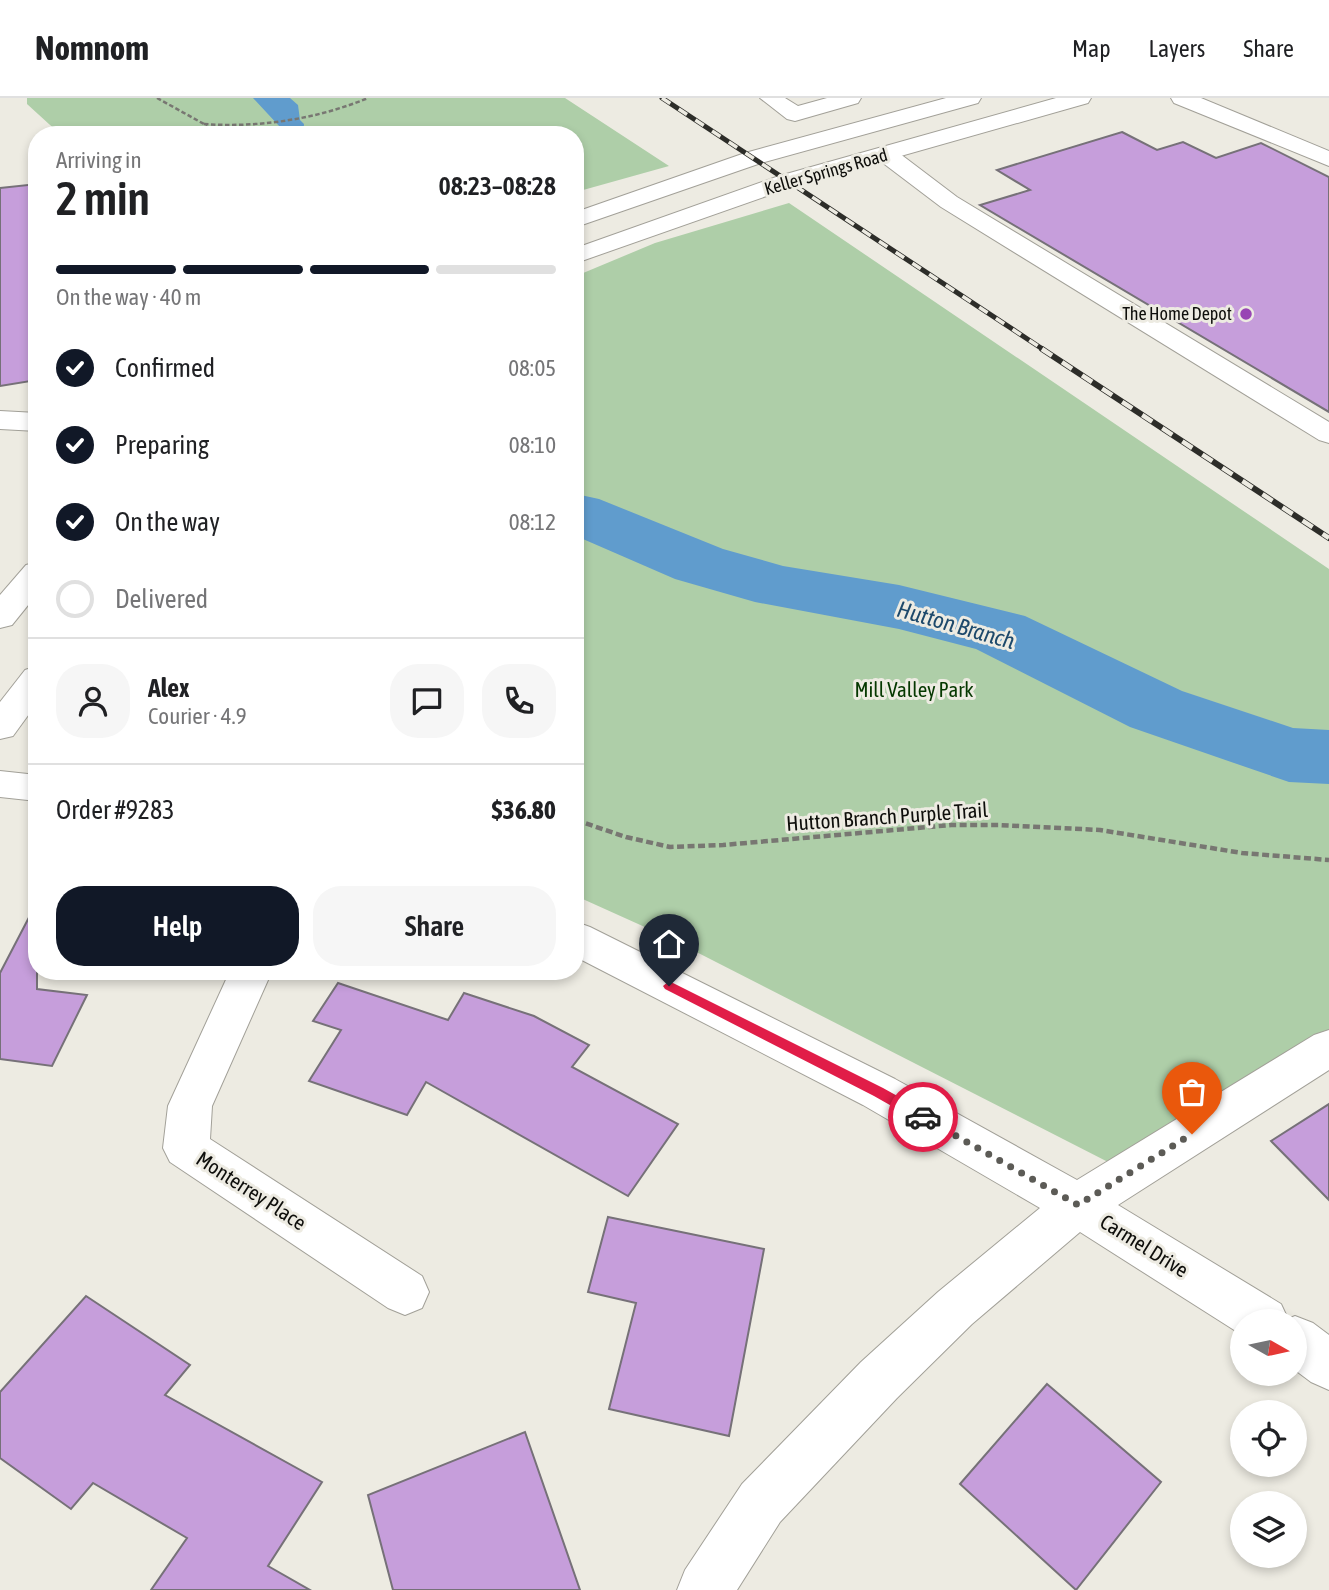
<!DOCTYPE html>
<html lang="en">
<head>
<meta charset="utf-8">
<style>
  :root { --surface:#fff; --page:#f6f6f6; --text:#202124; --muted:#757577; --line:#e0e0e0; --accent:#111827 }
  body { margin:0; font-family:"Asap Condensed",sans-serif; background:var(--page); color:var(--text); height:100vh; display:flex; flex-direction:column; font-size:26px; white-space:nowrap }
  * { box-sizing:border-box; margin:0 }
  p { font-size:23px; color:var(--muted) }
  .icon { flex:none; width:38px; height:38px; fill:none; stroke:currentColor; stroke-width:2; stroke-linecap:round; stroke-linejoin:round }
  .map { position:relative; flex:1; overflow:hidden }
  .panel { position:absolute; left:28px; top:28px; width:556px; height:854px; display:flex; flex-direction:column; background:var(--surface); border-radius:28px; box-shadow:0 4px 10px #0003 }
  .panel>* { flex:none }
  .needle { width:46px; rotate:99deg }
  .controls { position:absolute; left:1230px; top:1211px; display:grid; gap:14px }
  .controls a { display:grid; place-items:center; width:77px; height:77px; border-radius:50%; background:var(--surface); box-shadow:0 4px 10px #0003; font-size:35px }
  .pin { position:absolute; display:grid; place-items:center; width:60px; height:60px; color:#fff; margin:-72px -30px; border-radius:50% 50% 50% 0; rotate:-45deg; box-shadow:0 0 7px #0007 }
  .pin .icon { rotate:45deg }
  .courier { position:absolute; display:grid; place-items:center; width:70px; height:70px; margin:-35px; border:5px solid #e11d48; border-radius:50%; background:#fff; color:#222; box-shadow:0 2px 9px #0007 }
  .head em { font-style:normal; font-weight:600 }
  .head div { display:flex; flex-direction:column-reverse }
  .head { display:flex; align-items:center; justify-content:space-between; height:119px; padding:0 28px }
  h1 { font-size:46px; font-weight:600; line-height:52px }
  .bar { display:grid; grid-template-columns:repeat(4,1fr); gap:10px 7px; align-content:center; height:84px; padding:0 28px }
  .bar i { height:9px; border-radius:5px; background:var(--line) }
  .bar .active { background:var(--accent) }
  .bar p { grid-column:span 4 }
  .line { display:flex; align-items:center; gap:18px; padding:0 28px; border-top:2px solid var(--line) }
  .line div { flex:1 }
  .round { display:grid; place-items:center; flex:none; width:74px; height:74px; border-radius:28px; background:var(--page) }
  ol { padding:0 28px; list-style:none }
  li { display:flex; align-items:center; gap:21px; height:77px }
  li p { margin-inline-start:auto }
  li .icon { padding:7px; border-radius:50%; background:var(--accent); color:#fff; stroke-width:4 }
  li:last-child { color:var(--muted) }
  li i { width:38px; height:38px; border:4px solid var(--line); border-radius:50% }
  .cta { display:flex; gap:14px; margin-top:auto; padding:14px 28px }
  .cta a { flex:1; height:80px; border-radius:28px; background:var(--accent); color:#fff; font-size:28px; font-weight:600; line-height:80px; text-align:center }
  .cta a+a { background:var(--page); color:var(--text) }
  header { display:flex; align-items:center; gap:42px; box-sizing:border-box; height:98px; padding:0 35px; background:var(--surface); border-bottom:2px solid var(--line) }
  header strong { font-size:33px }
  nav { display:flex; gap:38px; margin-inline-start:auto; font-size:24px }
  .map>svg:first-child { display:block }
</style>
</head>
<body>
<header>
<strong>Nomnom</strong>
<nav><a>Map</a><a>Layers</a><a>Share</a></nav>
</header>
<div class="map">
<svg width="1329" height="1492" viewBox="0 0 1329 1492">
  <rect width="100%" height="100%" fill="#edebe2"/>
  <!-- green -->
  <g fill="#aecea8">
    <path d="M27,0h538l104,68 -93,26v-57h-515l-34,-31z"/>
    <path d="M789,105l540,366v463l-219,131 -443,-226 -91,-41v-620l79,-33z"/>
  </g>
  <!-- water -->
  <path fill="#609ccd" d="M253,0h37l8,7 2,15 4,4 -1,11h-21l-2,-8z"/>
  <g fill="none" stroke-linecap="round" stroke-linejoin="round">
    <!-- river -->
    <path fill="#609ccd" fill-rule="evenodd" d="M576,396l23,5 124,50 60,17 116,19 126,31 157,75 111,37 36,2v54l-40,-2 -159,-55 -154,-78 -77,-20 -144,-27 -80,-23 -99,-43z"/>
  </g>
  <!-- building -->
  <g fill="#c69edb" stroke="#767178" stroke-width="2">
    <path d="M1122,34l35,18 26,-8 33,16 45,-15 68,34v235l-349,-207 50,-15 -33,-20z"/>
    <path d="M37,86v196l-37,6v-198z"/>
    <path d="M37,804v87l50,6 -35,71 -52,-7v-86z"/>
    <path d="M338,885l110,37 16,-27 70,23 55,29 -17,22 106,57 -50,72 -202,-114 -19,33 -98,-34 32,-51 -28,-9z"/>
    <path d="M1329,1006v96l-58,-59z"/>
    <path d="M608,1119l156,32 -35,187 -120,-27 27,-106 -48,-11z"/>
    <path d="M86,1198l104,69 -25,30 157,87 -54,84 42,24h-159l36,-52 -94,-55 -22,26 -71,-51v-66z"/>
    <path d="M1047,1286l114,98 -85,108 -116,-106z"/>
    <path d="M525,1334l55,158h-187l-25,-95z"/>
  </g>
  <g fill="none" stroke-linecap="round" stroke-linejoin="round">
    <defs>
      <g id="minor">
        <path d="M760,0h25l13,8 29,-8h34l-3,5 -63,18 -8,-2z"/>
        <path d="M1171,0h30l128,53v15l-155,-63z"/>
        <path d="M887,50l8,2 62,47 372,225v21l-10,-3 -378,-233 -62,-47 -3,-5 3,-5z"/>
        <path d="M0,313l37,2v18l-37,-2z"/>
        <path d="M0,673l37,4v26l-37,-4z"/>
        <path d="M576,824l14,5 305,152 182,101 237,-145 15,-5v40l-211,135 163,99 7,15 7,-3 18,7 16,12v55l-18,-8 -16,-12v-49h-53v14l-162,-103 -108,92 -75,74 -117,124 -43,68h-60l8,-20 57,-86 119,-122 77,-70 102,-84 -177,-103 -287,-148z"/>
        <path d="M230,873h42l-60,135 -2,33 212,137 7,16 -7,16 -17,7 -17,-7 -218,-146 -7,-14 5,-42z"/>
      </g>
      <g id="major">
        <path d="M946,0h35l-3,5 -217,60 -185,64v-15l169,-59z"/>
        <path d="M1056,0h35l-3,5 -293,83 -219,77v-15l203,-72z"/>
        <path d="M37,464v32l-25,31 -12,3v-33l26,-30z"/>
        <path d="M37,568v37l-24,33 -13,3v-37l25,-32z"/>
      </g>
    </defs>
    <!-- minor casing -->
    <use href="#minor" stroke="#a2a098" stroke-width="2"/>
    <!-- major casing -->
    <use href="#major" stroke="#a2a098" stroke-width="2"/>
    <!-- path-far1 -->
    <g stroke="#787772" stroke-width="2.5" stroke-dasharray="4.5 2.5" stroke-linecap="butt">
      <path d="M157,0l47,26 10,11"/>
      <path d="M204,26c55,4 113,-5 164,-26"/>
      <path d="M231,37l15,-7"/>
    </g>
    <!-- path -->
    <path stroke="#787772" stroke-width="4.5" stroke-dasharray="7 3.5" stroke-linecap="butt" d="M576,722l50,17 44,10 53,-2 228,-20h48l101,5 142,23 87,7"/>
    <!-- minor -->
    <use href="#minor" fill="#fff" fill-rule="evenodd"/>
    <!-- major -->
    <use href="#major" fill="#fff" fill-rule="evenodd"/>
    <defs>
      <path id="rail-far1" d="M662,0l382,252"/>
      <path id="rail" d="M1042,251l287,189"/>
    </defs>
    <!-- rail-far1 casing -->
    <use href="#rail-far1" stroke="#2d2d29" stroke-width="5"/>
    <!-- rail casing -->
    <use href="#rail" stroke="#2d2d29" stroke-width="6"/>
    <!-- rail-far1 -->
    <use href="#rail-far1" stroke="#edebe2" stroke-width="3.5" stroke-dasharray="10" stroke-linecap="butt"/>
    <!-- rail -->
    <use href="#rail" stroke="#edebe2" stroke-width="4.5" stroke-dasharray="12" stroke-linecap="butt"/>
  </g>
  <!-- route -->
  <path fill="#e11d48" d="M669,883l214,107 45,25v8h-10l-44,-25 -209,-107 -2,-3z"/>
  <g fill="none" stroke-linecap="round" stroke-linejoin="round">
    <!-- done -->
    <path stroke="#5c5b56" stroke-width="7" stroke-dasharray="0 12.6" d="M923,1019l155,88 114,-71"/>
  </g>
  <!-- markers -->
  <circle fill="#9845b4" stroke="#edebe2" stroke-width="2.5" cx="1246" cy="216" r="7"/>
  <g text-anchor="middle" stroke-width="6" stroke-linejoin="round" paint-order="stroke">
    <!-- far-street labels -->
    <g font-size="18" fill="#0e0e0b" stroke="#edebe2">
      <text transform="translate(826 74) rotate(-16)" y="6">Keller Springs Road</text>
    </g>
    <!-- far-poi labels -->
    <g font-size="18" fill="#0e0e0b" stroke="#edebe2" text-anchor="end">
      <text x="1232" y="222">The Home Depot</text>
    </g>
    <!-- park labels -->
    <g font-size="21" fill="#053800" stroke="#edebe2">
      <text x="914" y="599">Mill Valley Park</text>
    </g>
    <!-- street labels -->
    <g font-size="21" fill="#0e0e0b" stroke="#edebe2">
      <text transform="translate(887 719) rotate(-4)" y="7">Hutton Branch Purple Trail</text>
      <text transform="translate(251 1093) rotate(33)" y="7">Monterrey Place</text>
      <text transform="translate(1144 1148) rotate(32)" y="7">Carmel Drive</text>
    </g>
    <!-- water labels -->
    <g font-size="23" font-style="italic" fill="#1d496b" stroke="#edebe2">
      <text transform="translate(956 527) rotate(16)" y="8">Hutton Branch</text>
    </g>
  </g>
</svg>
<div class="controls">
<a><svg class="needle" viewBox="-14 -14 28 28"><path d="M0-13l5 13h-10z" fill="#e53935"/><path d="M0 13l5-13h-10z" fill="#757577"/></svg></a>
<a><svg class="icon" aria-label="locate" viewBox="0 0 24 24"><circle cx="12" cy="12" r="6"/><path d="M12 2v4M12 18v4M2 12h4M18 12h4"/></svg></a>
<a><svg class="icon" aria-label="layers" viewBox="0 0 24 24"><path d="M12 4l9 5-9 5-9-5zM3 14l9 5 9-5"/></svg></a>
</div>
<div class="pin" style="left:1192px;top:1036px;background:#ea580c"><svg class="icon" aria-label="bag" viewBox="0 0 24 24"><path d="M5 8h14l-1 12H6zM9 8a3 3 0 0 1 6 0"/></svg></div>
<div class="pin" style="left:669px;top:888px;background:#1f2937"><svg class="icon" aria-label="home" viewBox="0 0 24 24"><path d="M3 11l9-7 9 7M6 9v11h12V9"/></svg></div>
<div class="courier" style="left:923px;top:1019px"><svg class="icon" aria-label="car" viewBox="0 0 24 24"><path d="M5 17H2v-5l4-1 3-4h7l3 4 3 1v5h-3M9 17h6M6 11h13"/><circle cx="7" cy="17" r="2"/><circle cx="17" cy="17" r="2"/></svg></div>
<section class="panel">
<div class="head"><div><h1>2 min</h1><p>Arriving in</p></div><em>08:23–08:28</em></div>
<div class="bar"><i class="active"></i><i class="active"></i><i class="active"></i><i></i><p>On the way · 40 m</p></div>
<ol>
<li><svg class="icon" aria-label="check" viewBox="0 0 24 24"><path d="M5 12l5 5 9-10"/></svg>Confirmed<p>08:05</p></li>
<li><svg class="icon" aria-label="check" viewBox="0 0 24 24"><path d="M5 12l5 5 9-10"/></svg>Preparing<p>08:10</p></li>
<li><svg class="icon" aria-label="check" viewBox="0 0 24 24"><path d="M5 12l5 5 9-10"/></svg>On the way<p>08:12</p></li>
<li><i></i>Delivered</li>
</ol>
<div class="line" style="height:126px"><a class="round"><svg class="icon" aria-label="person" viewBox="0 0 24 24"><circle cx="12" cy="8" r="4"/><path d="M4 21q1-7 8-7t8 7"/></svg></a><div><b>Alex</b><p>Courier · 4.9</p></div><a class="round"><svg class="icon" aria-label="chat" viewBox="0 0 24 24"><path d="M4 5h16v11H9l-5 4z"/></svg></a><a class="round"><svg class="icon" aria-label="phone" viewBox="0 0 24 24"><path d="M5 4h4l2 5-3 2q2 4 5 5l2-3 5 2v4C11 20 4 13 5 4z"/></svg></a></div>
<div class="line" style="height:91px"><div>Order #9283</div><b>$36.80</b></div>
<div class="cta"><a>Help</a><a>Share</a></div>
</section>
</div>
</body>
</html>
